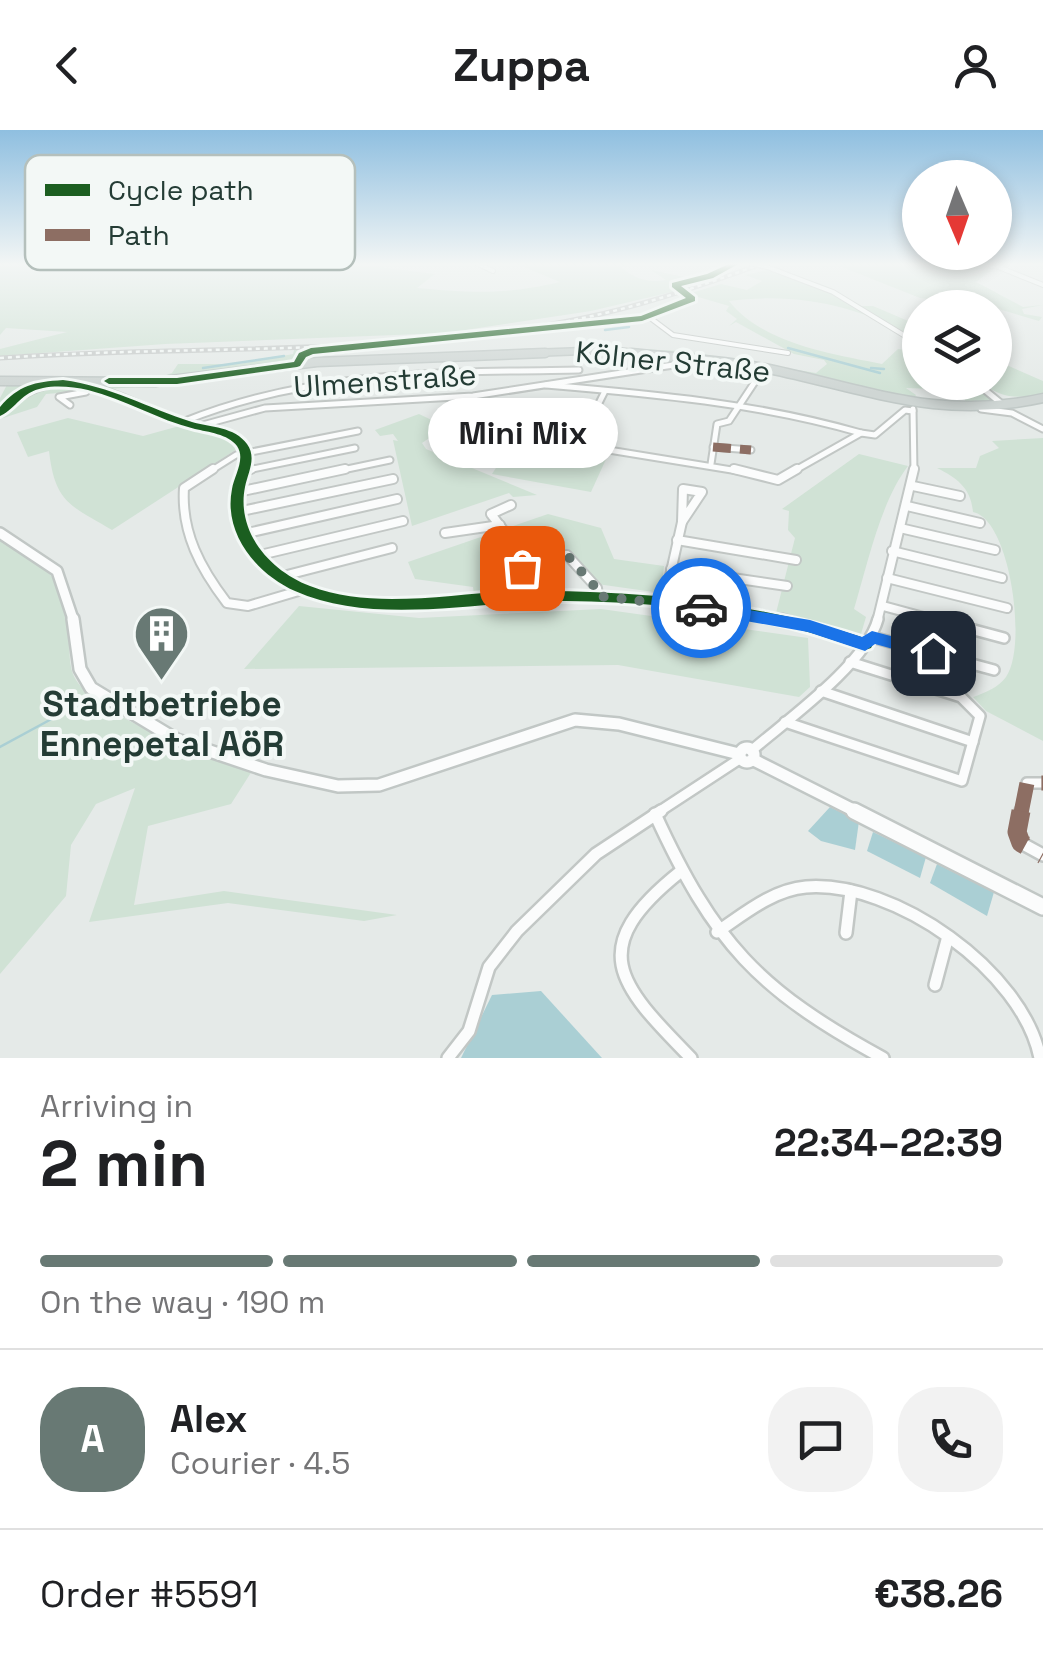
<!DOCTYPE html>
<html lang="en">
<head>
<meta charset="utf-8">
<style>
  :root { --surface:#fff; --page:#f2f2f2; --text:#202124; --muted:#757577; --line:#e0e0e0; --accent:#687974 }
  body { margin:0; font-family:"Space Grotesk",sans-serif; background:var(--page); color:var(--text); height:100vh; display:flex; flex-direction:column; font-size:38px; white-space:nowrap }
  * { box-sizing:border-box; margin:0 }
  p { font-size:32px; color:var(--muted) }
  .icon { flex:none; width:55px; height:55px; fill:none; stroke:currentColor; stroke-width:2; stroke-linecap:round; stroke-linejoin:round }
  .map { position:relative; height:928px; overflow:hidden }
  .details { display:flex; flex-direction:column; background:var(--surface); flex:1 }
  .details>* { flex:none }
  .needle { width:65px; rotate:178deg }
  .controls { position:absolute; left:902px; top:30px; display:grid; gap:20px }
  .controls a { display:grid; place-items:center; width:110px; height:110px; border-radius:50%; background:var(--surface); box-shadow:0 5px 15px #0003; font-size:50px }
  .pin { position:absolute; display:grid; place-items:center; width:85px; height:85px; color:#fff; margin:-42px; border-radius:20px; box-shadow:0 5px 15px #0006 }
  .courier { position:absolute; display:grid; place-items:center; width:100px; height:100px; margin:-50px; border:8px solid #1a73e8; border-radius:50%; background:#fff; color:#222; box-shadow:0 2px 12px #0007 }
  .bubble { position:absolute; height:70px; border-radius:35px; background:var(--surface); box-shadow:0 5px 15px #0003; font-size:32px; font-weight:800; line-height:70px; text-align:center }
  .headline em { font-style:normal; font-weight:800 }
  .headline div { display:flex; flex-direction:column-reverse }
  .headline { display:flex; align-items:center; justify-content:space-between; height:170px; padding:0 40px }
  h1 { font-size:65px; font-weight:800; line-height:75px }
  .bar { display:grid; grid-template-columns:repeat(4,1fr); gap:15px 10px; align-content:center; height:120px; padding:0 40px }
  .bar i { height:12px; border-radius:8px; background:var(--line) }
  .bar .current { background:var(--accent) }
  .bar p { grid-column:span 4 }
  .line { display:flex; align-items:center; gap:25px; padding:0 40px; border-top:2px solid var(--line) }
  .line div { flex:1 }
  .round { display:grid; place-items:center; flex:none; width:105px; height:105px; border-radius:40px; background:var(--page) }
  header { display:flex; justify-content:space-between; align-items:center; height:130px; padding:0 40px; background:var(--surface); font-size:45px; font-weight:800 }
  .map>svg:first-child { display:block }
</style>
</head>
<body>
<header><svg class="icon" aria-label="back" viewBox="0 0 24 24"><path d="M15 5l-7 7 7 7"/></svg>Zuppa<svg class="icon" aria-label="person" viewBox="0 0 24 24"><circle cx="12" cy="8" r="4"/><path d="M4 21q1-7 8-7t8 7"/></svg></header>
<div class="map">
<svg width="1043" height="928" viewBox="0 0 1043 928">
  <rect width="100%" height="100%" fill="#e5eae8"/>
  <!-- green -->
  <g fill="#d0e2d5">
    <path d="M0,133h346l89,11 -18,14c56,5 87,7 143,-6l-41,-17 -31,-2h158l-25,4c14,12 26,16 45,13l-15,-10 38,8 44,-15 -64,23 7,5 -85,20 -145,22 -281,11 -165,12v-7l67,-17 -61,-4 -6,7z"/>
    <path d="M832,133h159l-4,2 6,4 -17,13 47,25 20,-2 -21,4 2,5 18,3 -3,4 -44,-13 -75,-10z"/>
    <path d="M767,140l64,23 21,13h21l47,20v15c-58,-35 -123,-49 -191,-40 33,42 101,53 153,63l16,-15 22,3v30l47,1 27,18 -29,5v-16l-59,-2 10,7 -3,5 -133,-31 -167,-21 71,3 132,22 11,-9 -3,-4 -30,-6 -58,-32 -7,4 8,-7 -11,-8 3,-5 -41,-12 33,-10 26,6 15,-9 -17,-6z"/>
    <path d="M417,211l-105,9 -27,12 -130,17 17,-6 6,-9h61l54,-10 1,-4 -10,-3z"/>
    <path d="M995,230l48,21v12c-26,7 -40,5 -62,-10l14,-1z"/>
    <path d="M8,253l164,1 -126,10 -9,13 -37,12v-21z"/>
    <path d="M419,284l19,9v9l-16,11 4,6 111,46 -24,2 -4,-4 -97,33 -19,-86 5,1 -5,-7 -13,2 -5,-6z"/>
    <path d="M68,288l75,18 40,-11 50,14 7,8 -128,83c-42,-25 -57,-27 -63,-79l-21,6 -11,-25z"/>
    <path d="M1043,308v303l-57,-30 -13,-14c12,-4 26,-10 33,-20 22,-31 4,-158 -33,-165 -2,-24 -16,-34 -36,-44h39l4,-12 19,-8 -7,-7z"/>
    <path d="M513,312l94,15 -16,35 -99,-18z"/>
    <path d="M859,324l49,12c-27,35 -40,96 -54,143l12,8 -5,17 -85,-21 19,-75 -7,-8 1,-19 -7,-2z"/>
    <path d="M548,384l53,14 13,31 50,7 -3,27 -64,-9 -26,-32 -58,2 -21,35 -13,-1 18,5 -23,2 -1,-8 -58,-8 -7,-17z"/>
    <path d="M0,406c41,26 65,40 69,93 1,14 -1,32 4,45 15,40 140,84 179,97l-21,33 -83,22 -14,79 90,-14 173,24 -33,6 -136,-18 -139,19 46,-134 -39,16 -25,41 -5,51 -66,78z"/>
    <path d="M299,476l120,12 182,-9 207,29 2,49 -11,10 -181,-32 -374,4z"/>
  </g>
  <!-- water -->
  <g fill="#aacfd4">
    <path d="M830,677l29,14 -4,29 -34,-9 -13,-10z"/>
    <path d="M873,702l53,25 -6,21 -53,-27z"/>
    <path d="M937,734l57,28 -7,24 -57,-33z"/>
    <path d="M541,861l61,67h-141l31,-63z"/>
  </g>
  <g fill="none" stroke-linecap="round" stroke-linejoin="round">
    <!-- stream -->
    <g stroke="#aacfd4" stroke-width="2.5">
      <path d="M605,200l24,-3"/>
      <path d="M788,218l92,25"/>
      <path d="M203,238l81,-12"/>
      <path d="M871,238l13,1"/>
      <path d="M0,617l57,-31 18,-22"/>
    </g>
    <defs>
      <g id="street-far4">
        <path d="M476,133l17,8"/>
        <path d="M995,135l7,2 -11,-1z"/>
        <path d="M767,137l66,25 87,53"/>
        <path d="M1001,138l42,17"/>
        <path d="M677,160l-4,-4 4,-3 33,-7 26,-13"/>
        <path d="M649,187l24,18 115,18"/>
        <path d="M302,225l340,-37 50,-19 -5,-5"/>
      </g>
      <g id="street-far3">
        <path d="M297,234l10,-11"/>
        <path d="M975,252l27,22"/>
        <path d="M546,255c107,9 211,18 315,48"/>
        <path d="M605,261l-27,54 166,27"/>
        <path d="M70,275l-11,-8 27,-5"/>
        <path d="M514,279h12l6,12 -10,-2z"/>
        <path d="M913,279l1,63"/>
        <path d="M981,279l31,4 31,16"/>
        <path d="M0,283c59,-56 108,-20 173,5 19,8 41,10 60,19l12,14 -2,21"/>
        <path d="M185,291c127,-51 259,-49 394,-51"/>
        <path d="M532,291l52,9"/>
        <path d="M199,296l66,-18 208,-12 220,-34"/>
        <path d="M713,317l38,3"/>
        <path d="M711,334l6,-40 12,-3 35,-53"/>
        <path d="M243,341l112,-23"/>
        <path d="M209,342l27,-17 122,-24"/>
        <path d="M333,342l57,-12"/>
        <path d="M792,342l69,-39 14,2 30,-25 8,1"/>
      </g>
      <g id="street-far2">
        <path d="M213,339l-29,19c-3,45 17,81 43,115l21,3 54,-16"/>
        <path d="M244,339c-10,32 -9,60 13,86 65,78 217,40 307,41 75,1 153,6 227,26"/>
        <path d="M734,339l44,11 19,-11"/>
        <path d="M243,341l8,-2"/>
        <path d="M913,356l47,10"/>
        <path d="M683,359l19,3 -20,30z"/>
        <path d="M238,362l107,-23"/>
        <path d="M511,375l-20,9 36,47"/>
        <path d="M907,376l73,17"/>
        <path d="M237,382l156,-33"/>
        <path d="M900,398l95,22"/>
        <path d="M445,403l55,-8"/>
        <path d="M243,404l154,-35"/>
        <path d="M677,410l119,20"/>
        <path d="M892,421l110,27"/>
        <path d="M256,426l147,-35"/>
        <path d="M671,439l116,17"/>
        <path d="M283,446l109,-28"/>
        <path d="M887,448l120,30"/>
        <path d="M500,467l31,-40 36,-2 30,33 1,8"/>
        <path d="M664,473l18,-81"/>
        <path d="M883,476l59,16"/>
        <path d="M877,492l37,-153"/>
      </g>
      <g id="street-far1">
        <path d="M781,489l84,25"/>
        <path d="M933,489l71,19"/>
        <path d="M872,507l122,33"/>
        <path d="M821,561l152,51"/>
        <path d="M785,592l177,59 18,-65 -19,-19 -111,-35"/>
        <path d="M751,621c36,-31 115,-87 127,-132"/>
        <path d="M657,683l84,-55"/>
        <path d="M1021,683l6,-30h16"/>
      </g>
      <g id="street">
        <path d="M1021,681l-4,21 4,11 22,12"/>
        <path d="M655,684c59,129 103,176 228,244"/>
        <path d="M680,742c-95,76 -63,111 11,186"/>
        <path d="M717,802c27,-18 55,-42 89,-45 88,-7 217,84 234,171"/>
        <path d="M846,803l5,-42"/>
        <path d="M935,855l12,-45"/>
        <path d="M448,928l21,-27 20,-64 28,-36 79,-77 65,-43"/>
      </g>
      <path id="secondary-far2" d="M0,403l57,38 17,51"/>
      <g id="secondary-far1">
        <path d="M73,489l7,50 11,19 86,52 89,30 72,16 41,-1 196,-65 44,4 120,30"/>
        <circle cx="747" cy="625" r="7"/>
        <path d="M754,630l105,53"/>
      </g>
      <path id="secondary" d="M854,681l189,96"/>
      <path id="primary-far1" d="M484,225l124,-5 44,5"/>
      <g id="primary">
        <path d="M631,223c45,5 93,7 138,16 100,21 171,52 274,29"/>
        <path d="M0,251l155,1 162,-20 228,-9"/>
      </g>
    </defs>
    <!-- street-far4 casing -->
    <use href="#street-far4" stroke="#c2c7c5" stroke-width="6"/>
    <!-- street-far3 casing -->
    <use href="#street-far3" stroke="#c2c7c5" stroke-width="9"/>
    <!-- street-far2 casing -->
    <use href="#street-far2" stroke="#c2c7c5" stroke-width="12"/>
    <!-- street-far1 casing -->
    <use href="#street-far1" stroke="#c2c7c5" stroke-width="14"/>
    <!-- street casing -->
    <use href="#street" stroke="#c2c7c5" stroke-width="16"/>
    <!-- secondary-far2 casing -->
    <use href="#secondary-far2" stroke="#c1c7c5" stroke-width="14"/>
    <!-- secondary-far1 casing -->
    <use href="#secondary-far1" stroke="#c1c7c5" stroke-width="16"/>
    <!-- secondary casing -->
    <use href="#secondary" stroke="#c1c7c5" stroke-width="20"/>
    <!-- primary-far1 casing -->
    <use href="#primary-far1" stroke="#c1c9c7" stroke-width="9"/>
    <!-- primary casing -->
    <use href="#primary" stroke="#c1c9c7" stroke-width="11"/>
    <!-- street-far4 -->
    <use href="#street-far4" stroke="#fbfcfc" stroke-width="4"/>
    <!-- street-far3 -->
    <use href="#street-far3" stroke="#fbfcfc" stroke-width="5"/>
    <!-- street-far2 -->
    <use href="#street-far2" stroke="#fbfcfc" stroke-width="8"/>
    <!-- street-far1 -->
    <use href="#street-far1" stroke="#fbfcfc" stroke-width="9"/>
    <!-- street -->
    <use href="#street" stroke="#fbfcfc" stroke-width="11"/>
    <!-- secondary-far2 -->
    <use href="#secondary-far2" stroke="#fbfcfc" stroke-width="9"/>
    <!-- secondary-far1 -->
    <use href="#secondary-far1" stroke="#fbfcfc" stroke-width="11"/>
    <!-- secondary -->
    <use href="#secondary" stroke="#fbfcfc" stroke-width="15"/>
    <!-- primary-far1 -->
    <use href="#primary-far1" stroke="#cfd6d4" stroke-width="6"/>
    <!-- primary -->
    <use href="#primary" stroke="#cfd6d4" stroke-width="8"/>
    <defs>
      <path id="rail" d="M0,228c191,-14 396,0 583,-40 62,-13 121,-33 181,-55"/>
    </defs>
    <!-- rail casing -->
    <use href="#rail" stroke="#c7cbca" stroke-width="5"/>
    <!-- rail -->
    <use href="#rail" stroke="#f3f8f6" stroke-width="2.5" stroke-dasharray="4" stroke-linecap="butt"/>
    <defs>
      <g id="street-bridge">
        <path d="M750,133l17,4"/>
        <path d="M677,160l10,4"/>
      </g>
    </defs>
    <!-- street-bridge casing -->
    <use href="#street-bridge" stroke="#c2c7c5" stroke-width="6" stroke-linecap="butt"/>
    <!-- street-bridge -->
    <use href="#street-bridge" stroke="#fbfcfc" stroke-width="4"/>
    <!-- quiet-far2 -->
    <path stroke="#8d6e63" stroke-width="9" stroke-dasharray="18 9" stroke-linecap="butt" d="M713,317l38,3"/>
    <!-- quiet-far1 -->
    <path stroke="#8d6e63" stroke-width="15" stroke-dasharray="30 15" stroke-linecap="butt" d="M1021,683l6,-30h16"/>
    <!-- quiet -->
    <path stroke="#8d6e63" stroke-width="19" stroke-dasharray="38 19" stroke-linecap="butt" d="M1021,681l-4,21 4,11 22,12"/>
    <defs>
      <g id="cycleway">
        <path d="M731,133h9l-27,15 -32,8 14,11v4l-53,20 -329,33 -7,3 -6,9 -3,1 -120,17h-68l-5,-3 5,-3h68l117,-16 5,-9 12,-5 330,-32 45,-18 -14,-11v-4l35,-9z"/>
        <path d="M63,250c47,6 85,28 129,42 18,5 43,5 55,22 10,14 1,28 -2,43 -9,45 25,84 65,99 68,26 147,5 218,5 117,-1 231,12 343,49l2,4 -2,4 -6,2c-27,-8 -53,-18 -80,-24 -71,-18 -145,-24 -219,-25 -85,-1 -191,26 -271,-10 -38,-17 -72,-57 -63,-102 2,-13 14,-30 5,-43 -9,-12 -29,-14 -42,-17 -37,-9 -70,-30 -107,-39 -14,-3 -31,-5 -45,-2 -22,4 -26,20 -43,28v-9c19,-22 34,-25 63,-27z"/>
      </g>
    </defs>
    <!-- cycleway casing -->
    <use href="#cycleway" stroke="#f3f8f6" stroke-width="6"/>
    <!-- cycleway -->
    <use href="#cycleway" fill="#1b5e20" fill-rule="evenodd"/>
  </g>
  <!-- sky -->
  <linearGradient id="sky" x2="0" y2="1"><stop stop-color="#8fbfe0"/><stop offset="0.51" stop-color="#f3f6f5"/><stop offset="1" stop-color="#f3f6f5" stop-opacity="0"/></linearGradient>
  <rect width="1043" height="263" fill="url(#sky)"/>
  <!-- route -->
  <path fill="#1a73e8" d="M701,472l109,18 52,17 10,-6 67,18 3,4 -9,7 -58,-16 -10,7 -57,-19 -113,-20v-8z"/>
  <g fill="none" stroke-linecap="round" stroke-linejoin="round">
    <!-- done -->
    <path stroke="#687974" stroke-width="10" stroke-dasharray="0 18" d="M522,438l14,-13h31l29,33 2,8 103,12"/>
  </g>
  <!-- icons -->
  <defs>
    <symbol id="building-pin" viewBox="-11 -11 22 30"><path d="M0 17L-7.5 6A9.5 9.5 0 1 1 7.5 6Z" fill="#687974" stroke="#f3f8f6"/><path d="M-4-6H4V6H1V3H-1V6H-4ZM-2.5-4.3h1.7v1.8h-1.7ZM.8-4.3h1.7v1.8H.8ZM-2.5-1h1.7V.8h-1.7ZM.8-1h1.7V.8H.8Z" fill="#fff"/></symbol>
  </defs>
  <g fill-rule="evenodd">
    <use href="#building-pin" x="130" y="472" width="63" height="86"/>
  </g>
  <g text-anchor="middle" stroke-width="8" stroke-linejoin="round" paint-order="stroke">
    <!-- far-street labels -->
    <g font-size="30" fill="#243c35" stroke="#f3f8f6">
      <text transform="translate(673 232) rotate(6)" y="10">Kölner Straße</text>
      <text transform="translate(385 251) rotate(-4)" y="10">Ulmenstraße</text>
    </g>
    <!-- poi labels -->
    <g font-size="35" font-weight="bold" fill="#243c35" stroke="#f3f8f6">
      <text x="162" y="586">Stadtbetriebe<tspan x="162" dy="40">Ennepetal AöR</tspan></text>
    </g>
  </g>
  <!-- legend -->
  <rect x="25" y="25" width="330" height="115" rx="15" fill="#f3f8f6" stroke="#b5c0bc" stroke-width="2.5"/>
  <rect x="45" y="54" width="45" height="12" fill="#1b5e20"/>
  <rect x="45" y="99" width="45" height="12" fill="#8d6e63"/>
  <g font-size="28" fill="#243c35">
    <text x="108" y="70">Cycle path</text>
    <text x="108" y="115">Path</text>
  </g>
</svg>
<div class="controls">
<a><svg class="needle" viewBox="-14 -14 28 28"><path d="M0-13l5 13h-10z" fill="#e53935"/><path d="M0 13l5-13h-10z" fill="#757577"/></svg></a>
<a><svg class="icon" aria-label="layers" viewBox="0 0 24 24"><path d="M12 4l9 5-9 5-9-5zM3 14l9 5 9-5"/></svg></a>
</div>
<div class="pin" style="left:522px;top:438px;background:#ea580c"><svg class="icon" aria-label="bag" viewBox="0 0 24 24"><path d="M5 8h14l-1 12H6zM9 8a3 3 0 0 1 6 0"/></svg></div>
<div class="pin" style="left:933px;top:523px;background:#1f2937"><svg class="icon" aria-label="home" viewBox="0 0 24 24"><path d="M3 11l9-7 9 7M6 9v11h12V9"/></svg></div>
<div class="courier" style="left:701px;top:478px"><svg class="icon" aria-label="car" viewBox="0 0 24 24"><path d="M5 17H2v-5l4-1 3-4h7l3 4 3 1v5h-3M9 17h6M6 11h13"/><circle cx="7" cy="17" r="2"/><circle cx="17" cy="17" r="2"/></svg></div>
<div class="bubble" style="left:428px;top:268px;width:190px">Mini Mix</div>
</div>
<section class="details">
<div class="headline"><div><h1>2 min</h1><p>Arriving in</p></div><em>22:34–22:39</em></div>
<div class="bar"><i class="current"></i><i class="current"></i><i class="current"></i><i></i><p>On the way · 190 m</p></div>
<div class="line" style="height:180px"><b class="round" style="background:var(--accent);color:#fff">A</b><div><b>Alex</b><p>Courier · 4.5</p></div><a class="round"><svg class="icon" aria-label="chat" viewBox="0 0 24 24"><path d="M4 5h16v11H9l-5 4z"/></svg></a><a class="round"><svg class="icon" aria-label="phone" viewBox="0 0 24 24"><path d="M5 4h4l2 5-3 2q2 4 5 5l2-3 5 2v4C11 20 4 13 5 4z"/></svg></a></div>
<div class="line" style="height:130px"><div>Order #5591</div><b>€38.26</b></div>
</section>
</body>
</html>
